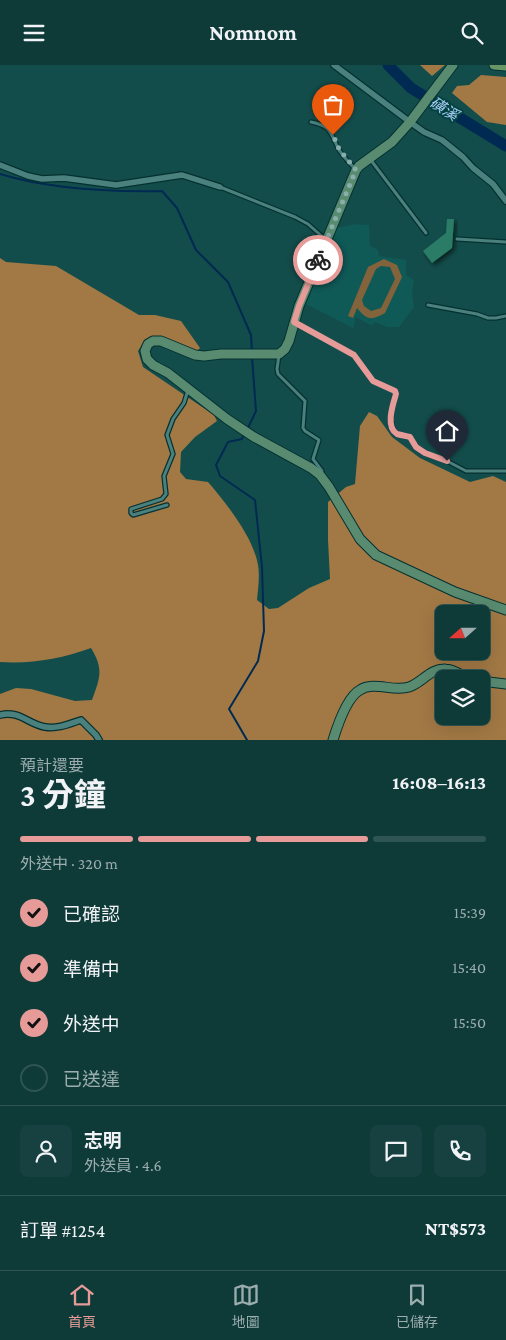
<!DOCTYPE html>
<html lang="zh-TW">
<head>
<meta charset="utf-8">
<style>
  :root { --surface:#0e3a38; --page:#174140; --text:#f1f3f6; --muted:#9badae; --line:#2e5453; --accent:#e69b98 }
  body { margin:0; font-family:"Crimson Pro","Noto Sans TC",serif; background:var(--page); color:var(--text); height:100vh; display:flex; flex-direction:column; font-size:19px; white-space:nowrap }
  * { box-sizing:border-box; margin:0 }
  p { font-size:16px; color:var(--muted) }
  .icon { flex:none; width:28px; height:28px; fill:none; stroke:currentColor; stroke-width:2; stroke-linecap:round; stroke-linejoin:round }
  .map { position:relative; height:675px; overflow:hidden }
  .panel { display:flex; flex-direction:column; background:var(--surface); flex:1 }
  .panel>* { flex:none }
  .needle { width:32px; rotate:249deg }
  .tools { position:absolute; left:435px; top:540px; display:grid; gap:10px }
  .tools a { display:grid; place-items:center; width:55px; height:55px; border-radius:8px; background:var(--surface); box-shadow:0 5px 20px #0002,0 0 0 1px var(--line); font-size:25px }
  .pin { position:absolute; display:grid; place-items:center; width:42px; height:42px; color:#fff; margin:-51px -21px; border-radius:50% 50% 50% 0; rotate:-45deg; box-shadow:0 0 5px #0007 }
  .pin .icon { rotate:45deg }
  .courier { position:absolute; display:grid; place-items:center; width:50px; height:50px; margin:-25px; border:4px solid #e69b98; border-radius:50%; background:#fff; color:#222; box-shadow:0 1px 6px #0007 }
  .summary em { font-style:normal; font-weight:700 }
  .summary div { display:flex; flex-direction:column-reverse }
  .summary { display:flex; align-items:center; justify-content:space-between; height:85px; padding:0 20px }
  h1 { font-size:32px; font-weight:700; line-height:38px }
  .bar { display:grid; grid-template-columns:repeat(4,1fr); gap:8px 5px; align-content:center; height:60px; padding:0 20px }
  .bar i { height:6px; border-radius:4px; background:var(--line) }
  .bar .on { background:var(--accent) }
  .bar p { grid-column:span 4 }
  .line { display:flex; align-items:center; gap:12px; padding:0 20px; border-top:1px solid var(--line) }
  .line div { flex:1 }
  .round { display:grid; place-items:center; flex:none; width:52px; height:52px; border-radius:8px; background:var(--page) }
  ol { padding:0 20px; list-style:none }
  li { display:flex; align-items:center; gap:15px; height:55px }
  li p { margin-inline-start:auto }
  li .icon { padding:5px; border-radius:50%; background:var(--accent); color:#111; stroke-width:4 }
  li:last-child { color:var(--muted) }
  li i { width:28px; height:28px; border:2px solid var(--line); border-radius:50% }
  header { display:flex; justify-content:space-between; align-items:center; height:65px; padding:0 20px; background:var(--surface); font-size:22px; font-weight:700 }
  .tab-bar { display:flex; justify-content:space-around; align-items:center; height:70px; border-top:1px solid var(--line); background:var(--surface); font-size:14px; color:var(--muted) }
  .tab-bar a { display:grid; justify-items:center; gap:2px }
  .tab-bar .on { color:var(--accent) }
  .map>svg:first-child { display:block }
</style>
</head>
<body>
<header><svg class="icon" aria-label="menu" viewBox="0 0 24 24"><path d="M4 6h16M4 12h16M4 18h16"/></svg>Nomnom<svg class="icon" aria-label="search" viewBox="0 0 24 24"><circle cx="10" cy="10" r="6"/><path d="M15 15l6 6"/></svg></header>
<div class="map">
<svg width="506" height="675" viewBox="0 0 506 675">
  <defs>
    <filter id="shadow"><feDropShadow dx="2.5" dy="2.5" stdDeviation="2.5" flood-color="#0009"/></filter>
  </defs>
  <rect width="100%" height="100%" fill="#134d4b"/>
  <!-- built -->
  <path fill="#0f5957" d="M356,159l13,1 1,21 8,4 1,6 27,4v15l8,5 -2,12 2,15 -15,20h-12l-12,-5 -3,4 -16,-9 -3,11 -47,-24 30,-76z"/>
  <!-- green -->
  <path fill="#82633b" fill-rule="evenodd" d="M384,194l13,6 5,12 -17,36c-14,8 -18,7 -28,-5l-4,10 -5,-2 20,-49zM381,201l9,1 5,12 -14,29 -10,3 -7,-5 -2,-6 14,-31z"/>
  <!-- forest -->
  <g fill="#a27945" fill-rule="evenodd">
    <path d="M420,0h25l-13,11z"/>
    <path d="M481,10l25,2v48l-19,-3 -35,-29 5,-7 12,-1z"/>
    <path d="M0,193l6,4 50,4 83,49h16l26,6 19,27 -3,3 -44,-14 -8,3 -7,11 5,16 71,48 3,6 -22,16 -14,15 -1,20 6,7 22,3c19,22 45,55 50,83 2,11 0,24 -1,35l12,9 9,-1 31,-20 21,-9 -2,-39v-38l18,-15 9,-3 5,-58 9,-14 8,4 15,21 28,21 50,24 23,-6 13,6v258h-506v-46l16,-6 15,1 44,12 17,-1c8,-22 12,-31 -1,-52 -30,11 -60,16 -91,14zM444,549h37v37h-37zM444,614h37v37h-37z"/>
  </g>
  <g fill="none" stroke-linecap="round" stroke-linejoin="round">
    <!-- stream -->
    <g stroke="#002a52" stroke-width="2">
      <path d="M0,109c49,15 112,18 162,17l15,17 19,42 32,32 23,53 1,17"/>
      <path d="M247,365l9,-19 -4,-54"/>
      <path d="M244,369l-2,5 -14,3 -12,23 4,11 35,24 7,67 2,64 -6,30 -29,48 18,31"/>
    </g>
    <!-- river -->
    <path stroke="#002a52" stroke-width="11" d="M388,0l23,23 95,58"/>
  </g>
  <!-- building -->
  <path fill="#2a7c66" filter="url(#shadow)" d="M447,154h7l-2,29 -20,15 -9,-12 23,-18z"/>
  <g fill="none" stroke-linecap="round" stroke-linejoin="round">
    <defs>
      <g id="lane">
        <path d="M311,57c20,4 19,10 27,26 4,8 12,15 18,22"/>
        <path d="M370,94l56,74"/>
        <path d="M220,122l75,30 13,7 18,16"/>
        <path d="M457,174l49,3"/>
        <path d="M428,240l49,9 11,4h8l10,-2"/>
        <path d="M296,258l58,32 19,26 22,10 1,3c-4,13 -9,27 0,39l14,4 6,10 9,6 22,8 19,10h40"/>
        <path d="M279,290l-2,14 1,5 27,27 -2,27 2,3 14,9 -6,19 9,12 -2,3"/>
        <path d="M167,440l-34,10 -2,-2v-4l31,-10 4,-5 -2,-18 9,-22 -6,-19 6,-16 11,-16 4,-13"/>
      </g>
      <g id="street">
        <path d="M334,0l76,57 14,10 18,8 21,17 10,11 20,16 13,17"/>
        <path d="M0,100l28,11 14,3 22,-1 52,7 66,-10 38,12"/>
        <path d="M0,650c19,-5 28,9 45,12 13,2 24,-3 36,-7l15,15 3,5"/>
      </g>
      <g id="secondary">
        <path d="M453,0l-43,57 -18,20 -33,24 -3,4 -57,136 -10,35 -4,8 -6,5h-58l-17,2 -9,-1 -34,-14h-8l-5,3 -3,7 2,8 6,6 15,8 59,46 27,18 57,31 9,7 9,12 31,52 16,16 79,37 51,18"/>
        <path d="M481,616l25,3"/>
        <path d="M333,675c4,-13 14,-43 27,-50 13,-9 34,2 49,-3 13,-4 21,-19 37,-18 7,0 17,7 24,10"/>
      </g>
      <path id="primary" d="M494,0l12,1"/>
    </defs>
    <!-- lane casing -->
    <use href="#lane" stroke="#043130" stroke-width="5.5"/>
    <!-- street casing -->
    <use href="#street" stroke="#043130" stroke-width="8"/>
    <!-- secondary casing -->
    <use href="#secondary" stroke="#043130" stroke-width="11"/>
    <!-- primary casing -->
    <use href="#primary" stroke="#043130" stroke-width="11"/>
    <!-- lane -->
    <use href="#lane" stroke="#4a807d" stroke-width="3"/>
    <!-- street -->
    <use href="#street" stroke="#4a807d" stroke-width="5.5"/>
    <!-- secondary -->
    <use href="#secondary" stroke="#598b71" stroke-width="9"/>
    <!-- primary -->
    <use href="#primary" stroke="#689666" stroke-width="9"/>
  </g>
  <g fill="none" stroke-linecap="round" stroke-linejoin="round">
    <!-- done -->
    <path stroke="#88aeac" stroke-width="5" stroke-dasharray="0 9" d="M318,195l38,-90 -17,-21 -6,-14"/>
    <!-- route -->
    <path stroke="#e69b98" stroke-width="6" d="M318,195l-19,46 -5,16 60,33 19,26 22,10 1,3c-3,10 -11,33 1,40 4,1 9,2 13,3l6,10 9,6 22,8"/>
  </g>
  <g text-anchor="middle" stroke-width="4" stroke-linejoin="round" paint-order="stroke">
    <!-- water labels -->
    <g font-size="15" font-style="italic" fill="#add2fb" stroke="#034241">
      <text transform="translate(444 44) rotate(32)" y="5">磺溪</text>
    </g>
  </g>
</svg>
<div class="tools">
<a><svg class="needle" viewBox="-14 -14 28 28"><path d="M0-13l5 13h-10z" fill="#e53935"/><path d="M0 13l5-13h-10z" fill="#9badae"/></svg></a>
<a><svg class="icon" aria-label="layers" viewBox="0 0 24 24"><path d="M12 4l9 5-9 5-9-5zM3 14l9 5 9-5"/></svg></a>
</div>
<div class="pin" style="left:333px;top:70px;background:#ea580c"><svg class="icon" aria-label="bag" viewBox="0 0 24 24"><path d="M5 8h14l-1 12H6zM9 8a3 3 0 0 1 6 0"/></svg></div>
<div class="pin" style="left:447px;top:396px;background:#1f2937"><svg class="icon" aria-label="home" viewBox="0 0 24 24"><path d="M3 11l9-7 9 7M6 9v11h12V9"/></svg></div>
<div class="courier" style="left:318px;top:195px"><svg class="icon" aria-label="bike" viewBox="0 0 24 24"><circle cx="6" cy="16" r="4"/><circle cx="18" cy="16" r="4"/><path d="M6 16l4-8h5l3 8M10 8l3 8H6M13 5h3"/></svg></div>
</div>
<section class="panel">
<div class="summary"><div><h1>3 分鐘</h1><p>預計還要</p></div><em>16:08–16:13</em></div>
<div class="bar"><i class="on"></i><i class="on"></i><i class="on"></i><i></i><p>外送中 · 320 m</p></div>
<ol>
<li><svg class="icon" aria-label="check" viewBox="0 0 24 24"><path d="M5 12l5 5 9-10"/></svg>已確認<p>15:39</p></li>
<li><svg class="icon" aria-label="check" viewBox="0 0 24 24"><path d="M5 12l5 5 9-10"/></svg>準備中<p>15:40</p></li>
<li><svg class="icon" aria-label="check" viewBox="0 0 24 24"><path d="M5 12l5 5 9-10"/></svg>外送中<p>15:50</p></li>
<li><i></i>已送達</li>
</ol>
<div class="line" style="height:90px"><a class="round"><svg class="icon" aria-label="person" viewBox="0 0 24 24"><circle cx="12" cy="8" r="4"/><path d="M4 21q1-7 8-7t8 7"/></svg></a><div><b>志明</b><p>外送員 · 4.6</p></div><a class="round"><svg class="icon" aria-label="chat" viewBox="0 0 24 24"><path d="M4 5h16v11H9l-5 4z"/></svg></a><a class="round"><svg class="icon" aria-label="phone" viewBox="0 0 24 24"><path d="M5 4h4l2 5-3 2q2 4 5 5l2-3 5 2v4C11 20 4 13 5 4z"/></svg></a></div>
<div class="line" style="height:65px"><div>訂單 #1254</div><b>NT$573</b></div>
</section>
<nav class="tab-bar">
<a class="on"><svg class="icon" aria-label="home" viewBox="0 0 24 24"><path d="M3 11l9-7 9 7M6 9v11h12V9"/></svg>首頁</a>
<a><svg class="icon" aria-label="map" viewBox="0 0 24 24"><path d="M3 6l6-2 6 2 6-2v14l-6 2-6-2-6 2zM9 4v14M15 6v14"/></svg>地圖</a>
<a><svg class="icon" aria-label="saved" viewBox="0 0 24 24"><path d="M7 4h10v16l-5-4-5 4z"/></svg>已儲存</a>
</nav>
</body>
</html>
